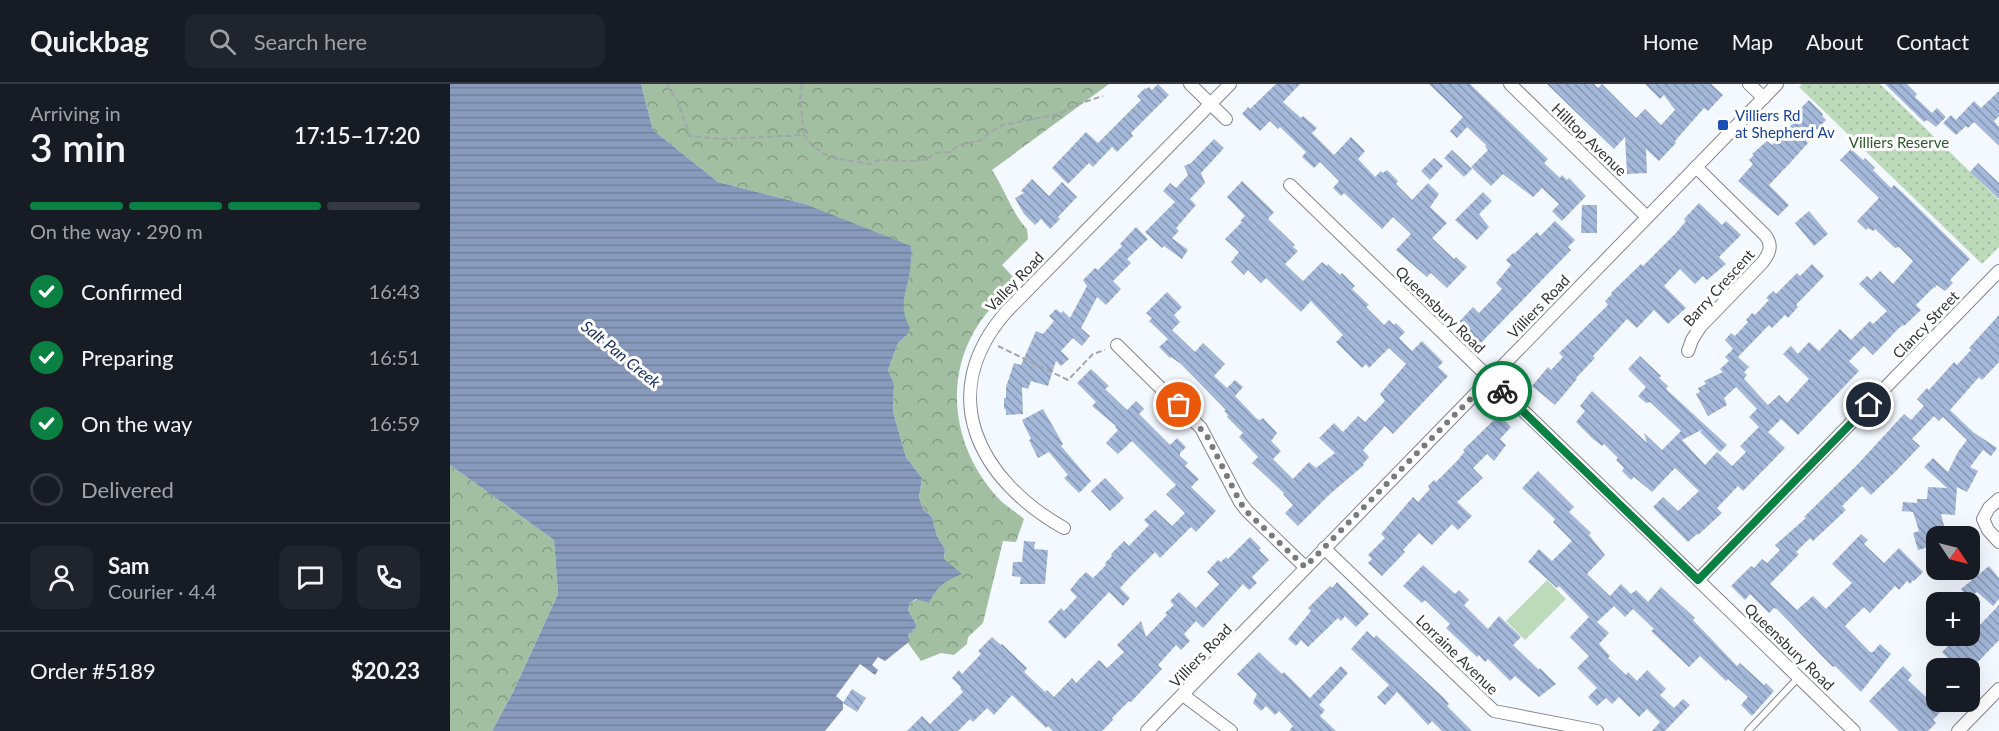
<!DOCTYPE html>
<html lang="en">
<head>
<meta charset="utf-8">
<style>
  :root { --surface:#171b24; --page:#20242c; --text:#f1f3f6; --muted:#9ea1a6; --line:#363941; --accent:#0b8043 }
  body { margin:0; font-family:Lato,sans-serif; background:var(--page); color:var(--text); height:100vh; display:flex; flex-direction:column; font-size:22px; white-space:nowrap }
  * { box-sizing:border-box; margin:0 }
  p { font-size:20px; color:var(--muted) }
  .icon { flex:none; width:33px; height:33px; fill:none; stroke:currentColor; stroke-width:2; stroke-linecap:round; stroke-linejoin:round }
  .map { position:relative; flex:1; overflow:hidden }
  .details { display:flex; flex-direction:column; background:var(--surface); width:450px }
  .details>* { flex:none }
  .needle { width:39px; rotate:125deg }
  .controls { position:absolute; left:1476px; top:442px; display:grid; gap:12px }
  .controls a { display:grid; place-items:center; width:54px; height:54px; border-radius:12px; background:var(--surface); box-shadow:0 6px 24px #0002; font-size:30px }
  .pin { position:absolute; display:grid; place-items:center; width:51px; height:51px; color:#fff; margin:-26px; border:3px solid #fff; border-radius:50%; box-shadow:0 2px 6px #0007 }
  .courier { position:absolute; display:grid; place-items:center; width:60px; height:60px; margin:-30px; border:4px solid #0b8043; border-radius:50%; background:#fff; color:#222; box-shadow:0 2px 8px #0007 }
  .headline em { font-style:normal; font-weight:600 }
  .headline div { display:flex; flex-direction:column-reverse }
  .headline { display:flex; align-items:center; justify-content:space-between; height:102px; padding:0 30px }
  h1 { font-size:39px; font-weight:600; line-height:45px }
  .bar { display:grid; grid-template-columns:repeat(4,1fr); gap:9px 6px; align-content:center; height:72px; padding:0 30px }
  .bar i { height:8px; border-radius:4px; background:var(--line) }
  .bar .selected { background:var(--accent) }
  .bar p { grid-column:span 4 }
  .line { display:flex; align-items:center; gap:15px; padding:0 30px; border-top:2px solid var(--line) }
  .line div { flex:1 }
  .round { display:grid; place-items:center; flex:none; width:63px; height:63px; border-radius:12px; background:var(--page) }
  ol { padding:0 30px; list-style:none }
  li { display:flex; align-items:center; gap:18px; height:66px }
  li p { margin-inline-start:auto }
  li .icon { padding:6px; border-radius:50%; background:var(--accent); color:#fff; stroke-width:4 }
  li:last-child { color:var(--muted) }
  li i { width:33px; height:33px; border:3px solid var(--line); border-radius:50% }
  header { display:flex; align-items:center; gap:36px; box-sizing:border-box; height:84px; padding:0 30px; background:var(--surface); border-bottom:2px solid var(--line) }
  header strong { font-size:28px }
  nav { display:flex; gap:33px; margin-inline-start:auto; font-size:21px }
  .search { width:420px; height:54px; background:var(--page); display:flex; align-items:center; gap:15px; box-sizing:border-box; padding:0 21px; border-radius:12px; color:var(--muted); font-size:22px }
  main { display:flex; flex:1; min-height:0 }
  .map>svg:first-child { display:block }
</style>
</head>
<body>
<header>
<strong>Quickbag</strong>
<div class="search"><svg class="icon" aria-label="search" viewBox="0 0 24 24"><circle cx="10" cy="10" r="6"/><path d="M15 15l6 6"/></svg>Search here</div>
<nav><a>Home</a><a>Map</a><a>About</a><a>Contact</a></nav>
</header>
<main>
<section class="details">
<div class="headline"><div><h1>3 min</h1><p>Arriving in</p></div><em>17:15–17:20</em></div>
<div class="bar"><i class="selected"></i><i class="selected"></i><i class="selected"></i><i></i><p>On the way · 290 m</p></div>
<ol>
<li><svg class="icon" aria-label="check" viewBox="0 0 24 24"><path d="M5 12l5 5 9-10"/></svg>Confirmed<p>16:43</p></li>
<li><svg class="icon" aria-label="check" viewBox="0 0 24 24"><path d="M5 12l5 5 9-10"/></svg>Preparing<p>16:51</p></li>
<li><svg class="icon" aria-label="check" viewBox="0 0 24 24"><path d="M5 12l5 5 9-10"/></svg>On the way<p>16:59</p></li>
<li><i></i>Delivered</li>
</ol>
<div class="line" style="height:108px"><a class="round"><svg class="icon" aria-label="person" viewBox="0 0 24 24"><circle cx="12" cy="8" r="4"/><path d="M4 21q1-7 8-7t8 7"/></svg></a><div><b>Sam</b><p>Courier · 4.4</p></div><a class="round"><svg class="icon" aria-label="chat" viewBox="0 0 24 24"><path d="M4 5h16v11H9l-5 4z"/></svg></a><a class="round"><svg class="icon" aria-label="phone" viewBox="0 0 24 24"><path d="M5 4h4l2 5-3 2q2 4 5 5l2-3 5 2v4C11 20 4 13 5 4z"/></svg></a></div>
<div class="line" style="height:78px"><div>Order #5189</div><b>$20.23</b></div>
</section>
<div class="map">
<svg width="1549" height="647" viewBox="0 0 1549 647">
  <defs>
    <pattern id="grass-dots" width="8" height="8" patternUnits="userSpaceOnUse" patternTransform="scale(1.5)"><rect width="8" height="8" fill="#bddabb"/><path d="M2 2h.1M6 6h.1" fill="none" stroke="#a3bca2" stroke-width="1.8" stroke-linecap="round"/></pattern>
    <pattern id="forest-crowns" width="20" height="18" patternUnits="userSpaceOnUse" patternTransform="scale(1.5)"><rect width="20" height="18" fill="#a2c0a1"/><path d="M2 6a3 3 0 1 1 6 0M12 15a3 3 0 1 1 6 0" fill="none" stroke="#859d84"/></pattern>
    <pattern id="water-rules" width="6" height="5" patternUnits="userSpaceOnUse" patternTransform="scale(1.5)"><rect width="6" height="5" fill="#899bbd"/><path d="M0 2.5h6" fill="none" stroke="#717f9b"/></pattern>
    <pattern id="building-back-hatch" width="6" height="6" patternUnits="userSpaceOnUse" patternTransform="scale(1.5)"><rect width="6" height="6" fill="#a4b8da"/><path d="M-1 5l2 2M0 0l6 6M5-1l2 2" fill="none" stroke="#8696b2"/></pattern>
  </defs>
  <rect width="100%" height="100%" fill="#f4f8ff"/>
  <!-- grass -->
  <path fill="url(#grass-dots)" d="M1352,0h78l119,116v47l-17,17 -183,-177z"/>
  <!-- forest -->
  <g fill="url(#forest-crowns)">
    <path d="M191,0h468l-117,86c12,18 21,45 35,59l1,10 -26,26 15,16c-15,16 -31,30 -42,49 -33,56 -19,126 27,172 7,6 15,11 22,17l-8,23 -13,-1 -20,82 -15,14 -1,7 -13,11 -13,-2 -20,8 -13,-18 1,-3 -1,-5 9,-9 -9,-16 2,-7 25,-13 14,-11 -5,-20 1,-10 -8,-13 -5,-19 -9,-8 -4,-12 3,-19 -16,-21 -13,-45 1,-28 -6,-14 10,-27 9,-8 -5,-34 8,-31 -105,-66 -87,-22 -65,-52z"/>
    <path d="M0,381l104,75 4,54 -45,98 -21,39h-42z"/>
  </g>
  <!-- garden -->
  <path fill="#bddabb" d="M1097,496l19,19 -41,41 -19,-19z"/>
  <!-- water -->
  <path fill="url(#water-rules)" d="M0,0h191l12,46 65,52 87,22 106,42c0,8 0,17 -1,25 -4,23 -12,34 0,57l-3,7 -9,8 -10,27 6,14 -1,28 13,45 16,21 -3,19 4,12 9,8 5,19 8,13 -1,10 18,15c-17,7 -25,12 -33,29l-13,-4 -6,4 -2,7 9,16 -9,9 2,6 -25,20 -7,-4 -6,8 6,5 -3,5 -15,-11 -24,32 7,6v7l-18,22h-333l21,-39 45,-98 -4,-54 -104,-75z"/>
  <!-- building -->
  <g fill="url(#building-back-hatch)">
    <path d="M708,0l11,11 -38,38 2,3 -16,16 -5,-5 -19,20 -4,-4 -21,21 -16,-16 34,-36 12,11 43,-43 -4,-4 8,-8 1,1 3,-2 3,3z"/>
    <path d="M826,0h24l-17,18 18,16 2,-2 14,12 -5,5 22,22 17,-18 14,14 -7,8 17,18 6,-6 2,2 4,-3 11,11 -2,3 16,16 16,-17 11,11 -9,13 17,16 -15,15 22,21 2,-2 11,10 -20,21 -16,-15 -4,4 -31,-27 15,-16 -18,-17 -11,12 -38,-36 -3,3 -8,-8 6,-7 -19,-19 -6,6 -12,-11 4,-5 -26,-25 -2,2 -8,-8 -10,10 -18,-17 6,-7 2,2z"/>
    <path d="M979,0h41l78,75 -4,4 16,15 2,-3 5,5 2,-2 17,18 -24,25 -10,-10 7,-7 -17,-16 -9,9 -30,-23 -12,12 -20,-19 17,-17 -3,-4 1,-1 -19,-18 -10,11 -7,-7 13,-14z"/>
    <path d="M1097,0h47l4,4 4,-4 34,34 9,-9 16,16 14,-15 -11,-15 -4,4 -15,-15h66l12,11 -15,16 -4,-3 -29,33 1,2 -17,18 -13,-12 1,24 -20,1 -2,-37 -11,12z"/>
    <path d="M1435,0h22l10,10 -2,3 17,16 5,-5 9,9 -10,10 -9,-7 -3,2z"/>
    <path d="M1549,7v25l-5,5 5,6v19l-25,-24 -6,6 -2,-2 -10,9 -13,-12 8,-8 5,5 18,-19 7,7z"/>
    <path d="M1359,16l14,14 -1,2 4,4 -20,21 2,2 -18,20 -21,22 20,20 -11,11 -40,-35 15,-17 -4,-4 5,-5 -2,-1 15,-13 5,4 26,-27 -4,-3z"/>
    <path d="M764,55l10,9 -23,25 4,10 -15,16 6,6 -20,23 3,3 -7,7 16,12 -6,9 -18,-13 -2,2 -17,-16 30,-30 -12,-11 7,-8 6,5 12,-13 -4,-9 7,-3z"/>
    <path d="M1401,65l12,11 2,-2 10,10 -2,2 18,18 3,-3 9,8 67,66 -20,21 3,3 -8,8 -8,-6 -2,3 -1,-1 -18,18 5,5 -17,16 -1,-1 -4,3 -26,27 -9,-9 -15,15 10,10 -61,64 -17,-16 -13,13 17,16 -42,43 -5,-5 -21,22 5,5 -24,22 -1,-1 -9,8 -35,-35 10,-10 15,14 21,-20 -24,-23 -23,24 -18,-15 -3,3 -9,-9 2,-3 -8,-8 2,-2 -14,-14 -2,2 -9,-7 -17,-17 9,-11 -5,-5 12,-15 55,52 -3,-10 18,17 19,-19 -31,-29 -4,1 -8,-7 8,-9 -18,-18 12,-13 21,20 -2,2 9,8 -2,3 61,56 -7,7 -20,-20 3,-3 -21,11 23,25 12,-13 15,14 14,-14 -6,-6 19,-19 -10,-10 8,-8 -21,-22 -12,11 3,7 -19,11 -12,-22 4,-2 -2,-4 8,-4 -2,-3 19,-9 -3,-3 9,-8 -4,-4 8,-8 -8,-9 6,-7 4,3 13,-14 -2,-2 6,-7 3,2 14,-15 -3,-2 7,-7 3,3 21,-21 3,3 12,-12 12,12 -28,29 2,2 -10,11 -3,-3 -13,13 -3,-3 -31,32 11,10 -5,5 3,3 -3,4 24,26 11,-10 8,8 22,-24 -26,-25 8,-8 7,8 11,-12 10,9 21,-22 11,11 19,-19 3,3 14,-13 -28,-27 8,-8 4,4 9,-9 13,13 20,-23 -14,-14 -4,1 -20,-19 -2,2 -5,-3 -2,2 -9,-9 22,-23 -39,-38z"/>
    <path d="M1002,66l20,19 -8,8 -20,-19z"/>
    <path d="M984,74l9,8 -13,14 -9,-9z"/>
    <path d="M1528,79l21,20v16l-29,-27z"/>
    <path d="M582,95l17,17 13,-14 15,15 -19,20 2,2 -10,10 -9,-10 -6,6 -11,-11 -9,-16 9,-5 -3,-2z"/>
    <path d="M792,97l32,31 -6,7 27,26 -2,2 5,4 -13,13 18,17 19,-19 5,4 1,-2 12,11 2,-2 13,13 -3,3 17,16 -3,2 18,18 5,-5 5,5 2,-2 9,9 -6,6 13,13 10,-10 21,21 -5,5 10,9 -55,58 -8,-8 -22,24 6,7 -6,7 1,1 -34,29 -32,32 -13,-13 8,-8 -10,-11 1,-1 -32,-30 6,-6 -19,-20 4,-4 -16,-16 1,-2 -4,-4 2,-1 -45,-46 -10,-7 -1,1 -11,-11 9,-8 -19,-18 3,-3 -6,-5 21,-21 15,15 -8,8 6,7 -8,8 23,22 8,-9 22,21 -11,12 13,12 8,-8 8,7 -8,9 22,23 3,1 3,-2 14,15 -6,8 10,10 -8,8 20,20 16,-17 7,6 19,-15 -16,-15 15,-15 9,9 15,-16 7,6 20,-21 -5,-7 26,-30 -17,-16 -20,20 -3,-4 -4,4 -26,-26 7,-7 -32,-34 -10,11 -35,-34 -5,5 -13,-13 -4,5 -13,-13 8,-10 -14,-13 17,-17 -2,-1 5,-5 -18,-19z"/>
    <path d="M1033,108l9,9 -13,13 10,13 -12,13 -22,-20z"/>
    <path d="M1249,119l23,22 4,-4 15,14 -22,22 7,7 -19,16 -4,-4 -8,8 -15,-15 -16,17 22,22 -18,16 -14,-14 -17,18 -10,-9 -34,37 2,2 -19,20 1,1 -22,26 -23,-19 16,-19 3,3 12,-13 -4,-4 49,-48 -3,-4 7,-7 -1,-1 30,-29 2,2 33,-33 10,-12 -2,-2z"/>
    <path d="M1132,121h15v28h-16z"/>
    <path d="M1359,127l19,23 -14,12 -19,-23z"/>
    <path d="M1105,137l20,19 -7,7 3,3 -91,94 -22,-21 15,-16 6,6 23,-24 -6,-6 15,-18 -5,-5 7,-7 1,1 23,-22 3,4z"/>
    <path d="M686,143l12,12 -21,20 4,4 -18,18 8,8 -15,16 -9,-8 -16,31 9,8 -8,10 -9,-8 -12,13 8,8 -8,7 -5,-5 -8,25 -17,-5 -3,8 -6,-2 1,27 -17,1v-5l-2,-2v-10h2v-11l8,-24 7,2 15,-34 7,3 11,-13 -5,-5 7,-7 5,4 2,-2 7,7 17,-32 -4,-6 12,-12 3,2 24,-24 -2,-2z"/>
    <path d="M1549,231v47l-17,18 -3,-3 -29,33 23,22 24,16 -6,8 -8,-6 -13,17 8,4 -11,21 -10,-5 -2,28 -14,-1 6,23h-11v8l-18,5 -5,-17 6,-2 -6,-19 -11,-1 1,-9 14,1v-4h10l1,-12 19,1 -23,-21 9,-9 15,14 10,-20 9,-12 -24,-23 -4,4 -5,-5 -22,23 8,7 -24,25 -25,24 -9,-9 -20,20 4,4 -33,31 -3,-3 -14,14 3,2 -29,30 27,26 16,-14 13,13 26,-26 -20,-19 29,-30 7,6 -4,4 20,19 15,-15 24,24 -9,9 -1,-1 -3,4 -3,-3 -8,9 -4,-4 -25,27 -6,-6 -19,19 25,26h3l7,-8 11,10 -30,38 -26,-26 -2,1 -13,-13 -43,-45 -3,-1 -5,5 -19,-19 -5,6 -14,-14 20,-20 3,2 8,-9 5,4 13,-13 -5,-5 31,-27 -2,-1 54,-53 46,-50 7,6 13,-14 -7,-7 10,-11 2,2 25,-28 3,3 14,-15 -2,-2z"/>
    <path d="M641,285l18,17 -4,3 22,21 9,-9 8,8 -5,5 31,31 7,-7 9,9 -6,6v3l8,7 -3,3 14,13 -8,8 25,24 -20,21 -5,-5 -31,31 -5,-6 -26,26 -9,10 10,10 -7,8 -14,-14 -44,47 -17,-17 13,-14 3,3 13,-14 -7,-7 9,-11 7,-7 7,6 13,-13 -1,-2 7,-7 -1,-2 13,-13 5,5 20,-21 -5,-5 11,-10 17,16 13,-13 -19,-19 10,-9 -44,-44 -14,13 -12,-11 12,-13 -3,-3 1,-1 -24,-20 4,-4 -19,-19z"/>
    <path d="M593,325l20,35 -2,2 30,35 -12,12 -15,-15 4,-3 -19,-23 -11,6 -9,-18 2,-1 -9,-19z"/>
    <path d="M1049,331l12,12 -11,12 6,6 -12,16 -7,-7 -14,14 10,10 -26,24 15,14 -14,14 -6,-6 -20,21 -13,-12 -16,17 2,2 -23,24 -14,-13 4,-4 -4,-4 17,-17 -4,-4 32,-37 5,5 12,-13 -2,-3 6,-6 2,2 22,-22 7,-9 -2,-1z"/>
    <path d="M1088,387l36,36 -5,5 22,21 -2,2 16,20 -18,19 23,22 11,-12 10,10 5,-4 12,12 13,-15 34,31 -2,2 44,46 3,-3 24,22 2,-2 8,8 -22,25 -11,-11 7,-8 -20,-18 -2,2 -26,-25 -11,11 -38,-36 3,-2 -21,-20 -8,8 -11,-11 -17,16 12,11 -10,11 11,12 -2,2 18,17 2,-3 9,9 10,-11 19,19 -6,6 14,13 9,-9 7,6 -25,26h-13l8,-9 -13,-13 -8,8 -20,-20 -7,7 -6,-6 -9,8 -9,-9 9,-9 -20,-20 12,-12 -19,-19 19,-20 -30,-31 -2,2 -29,-26 11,-13 13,12 20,-20 -19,-19 2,-3 -33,-31z"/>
    <path d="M655,394l19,20 -14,13 -19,-20z"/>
    <path d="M800,453l11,11 -2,2 10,10 -17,17 5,6 -8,7 -6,-6 -40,44 -7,-7 -12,13 6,7 -9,9 -5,-5 -18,20 4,4 -31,33 -2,-1 -17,17 1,2 -11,11h-49l-5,-5 -2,2 -34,-33 -18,20 -7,-7 -14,14 -3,-3 -12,12h-51l15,-15 8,8 33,-32 -3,-4 1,-1 -9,-9 7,-8 3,4 19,-20 -3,-3 14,-14 9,8 1,-1 25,24 -3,4 17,16 4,4 2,-2 7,7 18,-19 4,5 23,-23 8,8 17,-16 -7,-7 24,-24 5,16 21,-22 -2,-2 9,-8 -4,-4 9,-9 17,16 23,-24 -12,-12 11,-12 3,2 5,-5 2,2z"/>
    <path d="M574,457l11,1 -1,7 14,1 -3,34h-25l1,-7 -9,-1 1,-14h9z"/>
    <path d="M973,481l32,29 4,-4 10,10 -5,5 24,24 11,-13 22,21 -8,8 26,25 1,-2 16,16 -17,13 -24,-21 -5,5 -22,-22 -3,3 -6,-7 -2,2 -31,-29 4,-4 -25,-24 -3,3 -19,-17z"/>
    <path d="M1539,482l10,12v21l-6,7 -16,-14 -9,6 -7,-9z"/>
    <path d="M887,498l32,32 -13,13 -11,-11 -4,5 -3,-3 -30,29 -7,-7 -5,6 -8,-7 23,-28 -3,-3 22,-22 2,2z"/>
    <path d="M1549,521v35l-21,22 1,2 -5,5h-16l-16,-17 16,-16h12v-16l7,8z"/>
    <path d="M917,547l7,7 2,-3 13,12 55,51 5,6 -2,2 25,25h-30l-10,-10 -4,4 -31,-33 -12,13 -8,-8 12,-12 -38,-36z"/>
    <path d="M809,568l23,22 2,-2 26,26 31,-32 7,7 -29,32 6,5 -5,6 16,15h-47l4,-5 -14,-15 -4,4 -9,-9 -5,5 -8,-8 4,-9 -20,-20z"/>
    <path d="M1453,582l9,9 -4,5 20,19 -3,3h25l-17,18 3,3 -8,8h-29l-30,-30z"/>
    <path d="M402,605l14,9 -9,14 -14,-9z"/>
  </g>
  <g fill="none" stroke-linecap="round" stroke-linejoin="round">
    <defs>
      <path id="lane" d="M1298,647l50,-53"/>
      <g id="street">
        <path d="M740,0l36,35"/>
        <path d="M1060,0l137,133"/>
        <path d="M1299,0l15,14"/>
        <path d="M840,101l564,546"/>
        <path d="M667,261l84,83 39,74 7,9 58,56"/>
        <path d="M1238,267l4,-11 8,-13 62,-64c8,-10 11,-18 3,-28l-69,-68"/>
        <path d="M1549,415l-10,9 -6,11 5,11 11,12"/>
        <path d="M614,444c-85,-48 -130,-133 -58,-216l224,-228"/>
        <path d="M874,464l170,163 103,20"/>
        <path d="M1248,496l301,-309"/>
        <path d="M733,611l48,36"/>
        <path d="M697,647l630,-647"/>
        <path d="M1508,647l41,-42"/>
      </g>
    </defs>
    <!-- lane casing -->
    <use href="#lane" stroke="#82868e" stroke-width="8"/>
    <!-- street casing -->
    <use href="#street" stroke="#82868e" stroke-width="14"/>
    <!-- path -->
    <g stroke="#a2a5ab" stroke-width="2" stroke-dasharray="6 3" stroke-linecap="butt">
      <path d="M216,0l12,18 12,34 32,3 82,-4 8,10 12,9 15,5 31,5 9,-4 35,1 13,-2 8,-6 15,-1 9,-7 21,-4 10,-9 13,-7 56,-11 16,-9 28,-9"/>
      <path d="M352,0l-2,15 4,36"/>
      <path d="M548,262l70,34 25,-26 12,-4"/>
    </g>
    <!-- lane -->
    <use href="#lane" stroke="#fff" stroke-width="6"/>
    <!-- street -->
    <use href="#street" stroke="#fff" stroke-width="12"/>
  </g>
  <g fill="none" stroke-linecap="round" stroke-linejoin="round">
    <!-- done -->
    <path stroke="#787a7f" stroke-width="6" stroke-dasharray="0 10.8" d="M729,321l28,31 33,66 7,10 58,55 185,-188 12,12"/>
    <!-- route -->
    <path stroke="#0b8043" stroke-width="8" d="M1052,307l196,189 171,-175"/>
  </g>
  <!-- markers -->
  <rect fill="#1a4fb4" stroke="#fff" stroke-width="2" x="1267" y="35" width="12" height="12" rx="3"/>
  <g text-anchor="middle" stroke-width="6" stroke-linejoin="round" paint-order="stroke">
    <!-- transit labels -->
    <g font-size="15" fill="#164399" stroke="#fff" text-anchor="start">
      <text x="1285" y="37">Villiers Rd<tspan x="1285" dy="17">at Shepherd Av</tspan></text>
    </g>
    <!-- street labels -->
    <g font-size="15" fill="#35363a" stroke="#fff">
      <text transform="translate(1139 56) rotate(44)" y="5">Hilltop Avenue</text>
      <text transform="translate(565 198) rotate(-46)" y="5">Valley Road</text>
      <text transform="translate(1269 204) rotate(-48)" y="5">Barry Crescent</text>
      <text transform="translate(1089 223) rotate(-46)" y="5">Villiers Road</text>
      <text transform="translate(990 226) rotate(44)" y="5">Queensbury Road</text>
      <text transform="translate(1476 241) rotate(-46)" y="5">Clancy Street</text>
      <text transform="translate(1339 563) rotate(44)" y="5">Queensbury Road</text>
      <text transform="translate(1007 571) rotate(44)" y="5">Lorraine Avenue</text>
      <text transform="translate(751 572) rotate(-46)" y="5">Villiers Road</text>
    </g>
    <!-- park labels -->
    <g font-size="15" fill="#2d582d" stroke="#fff">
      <text x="1449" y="64">Villiers Reserve</text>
    </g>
    <!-- water labels -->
    <g font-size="16" font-style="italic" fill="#182e5a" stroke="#fff">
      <text transform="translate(171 270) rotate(39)" y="6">Salt Pan Creek</text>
    </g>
  </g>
</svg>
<div class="controls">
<a><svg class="needle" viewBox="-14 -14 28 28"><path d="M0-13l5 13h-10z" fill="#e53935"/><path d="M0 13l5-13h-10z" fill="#9ea1a6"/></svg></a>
<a>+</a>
<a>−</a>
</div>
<div class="pin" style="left:729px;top:321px;background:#ea580c"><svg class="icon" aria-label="bag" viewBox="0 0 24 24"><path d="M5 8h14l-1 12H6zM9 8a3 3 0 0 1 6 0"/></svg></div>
<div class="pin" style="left:1419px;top:321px;background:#1f2937"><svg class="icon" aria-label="home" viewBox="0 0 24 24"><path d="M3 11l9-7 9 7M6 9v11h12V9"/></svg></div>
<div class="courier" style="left:1052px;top:307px"><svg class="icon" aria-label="bike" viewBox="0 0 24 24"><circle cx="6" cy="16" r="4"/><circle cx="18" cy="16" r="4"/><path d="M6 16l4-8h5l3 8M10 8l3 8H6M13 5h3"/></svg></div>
</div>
</main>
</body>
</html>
